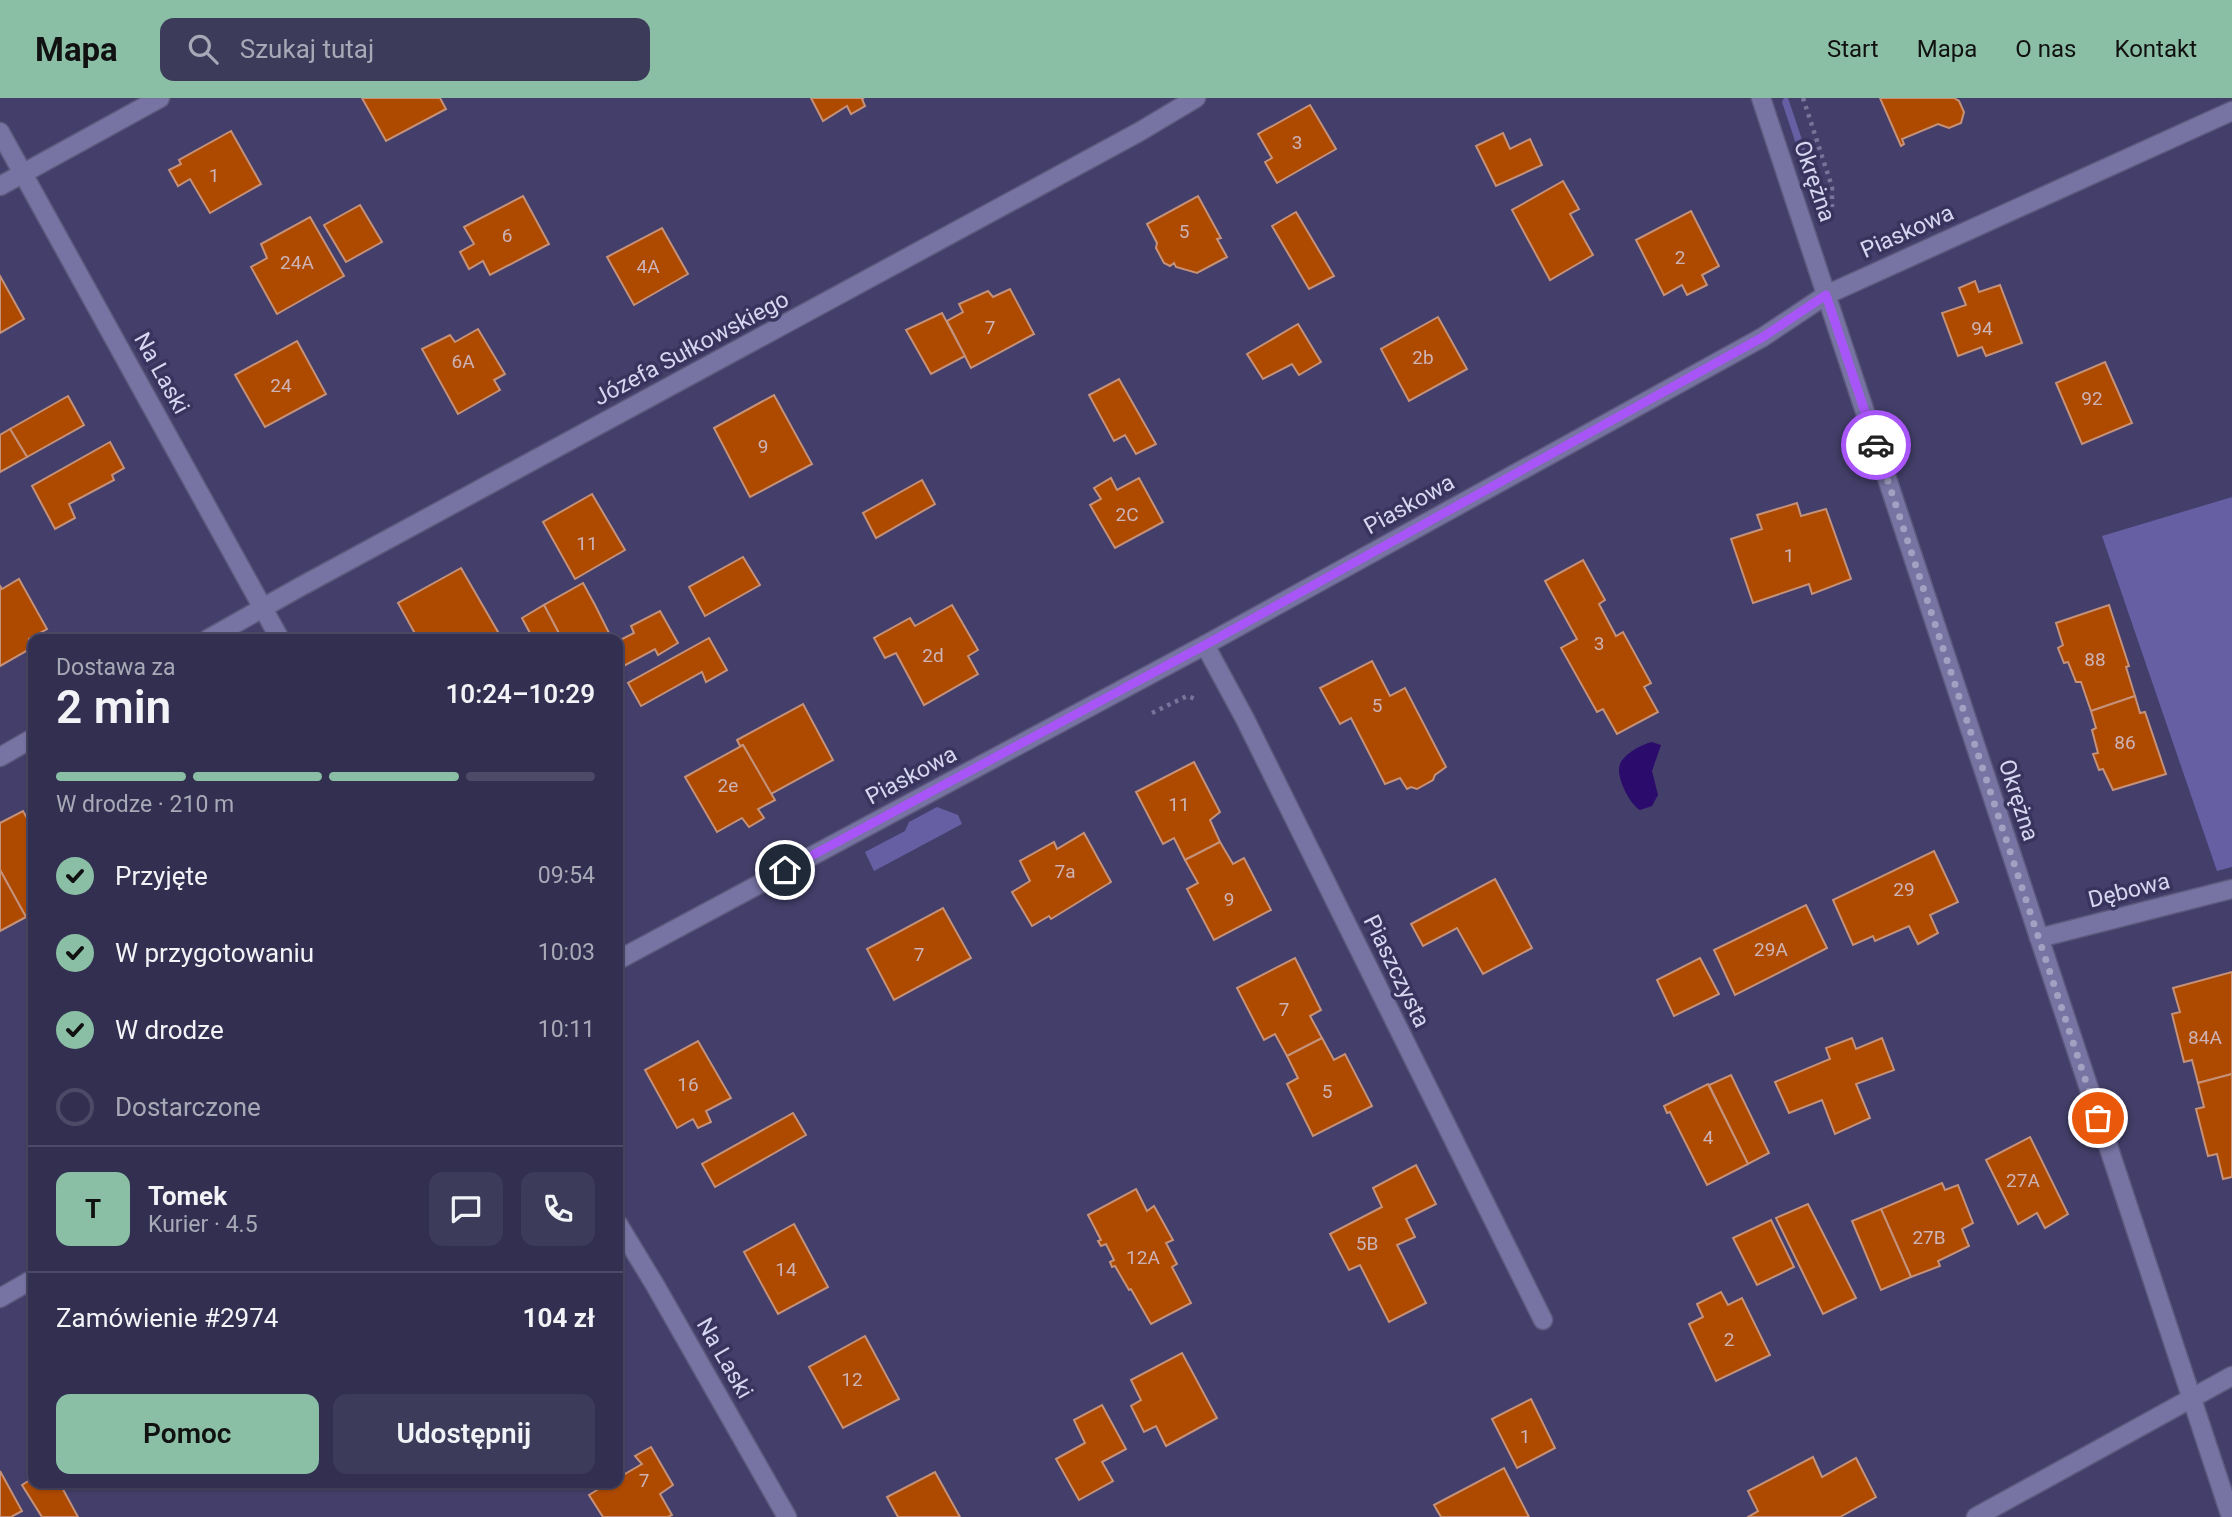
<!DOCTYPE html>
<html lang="pl">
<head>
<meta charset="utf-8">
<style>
  :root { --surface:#322f50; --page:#3d3b5a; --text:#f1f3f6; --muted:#a8a9b7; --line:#4d4a67; --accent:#8abfa5 }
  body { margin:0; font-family:Roboto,sans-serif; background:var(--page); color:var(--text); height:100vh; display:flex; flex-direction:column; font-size:26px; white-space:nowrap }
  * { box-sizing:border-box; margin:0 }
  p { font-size:23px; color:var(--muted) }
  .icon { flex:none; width:38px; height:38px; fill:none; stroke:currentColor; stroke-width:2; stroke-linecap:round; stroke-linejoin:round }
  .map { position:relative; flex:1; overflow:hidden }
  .sheet { position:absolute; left:28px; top:536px; width:595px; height:854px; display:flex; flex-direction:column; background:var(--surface); border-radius:14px; box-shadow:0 2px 5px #0004,0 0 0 2px var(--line) }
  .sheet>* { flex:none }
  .pin { position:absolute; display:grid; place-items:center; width:60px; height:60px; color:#fff; margin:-30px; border:4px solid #fff; border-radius:50%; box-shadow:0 2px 7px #0007 }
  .courier { position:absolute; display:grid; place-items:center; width:70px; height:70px; margin:-35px; border:5px solid #a855f7; border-radius:50%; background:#fff; color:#222; box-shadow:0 2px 9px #0007 }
  .head em { font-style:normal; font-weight:600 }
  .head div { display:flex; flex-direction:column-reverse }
  .head { display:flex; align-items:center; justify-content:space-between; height:119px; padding:0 28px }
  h1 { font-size:46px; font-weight:600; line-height:52px }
  .bar { display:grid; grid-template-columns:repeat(4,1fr); gap:10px 7px; align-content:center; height:84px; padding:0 28px }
  .bar i { height:9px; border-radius:5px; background:var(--line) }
  .bar .on { background:var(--accent) }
  .bar p { grid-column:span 4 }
  .line { display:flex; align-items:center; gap:18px; padding:0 28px; border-top:2px solid var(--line) }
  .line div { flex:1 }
  .round { display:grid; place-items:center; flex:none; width:74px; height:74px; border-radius:14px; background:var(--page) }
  ol { padding:0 28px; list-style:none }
  li { display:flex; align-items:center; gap:21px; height:77px }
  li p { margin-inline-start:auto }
  li .icon { padding:7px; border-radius:50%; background:var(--accent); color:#111; stroke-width:4 }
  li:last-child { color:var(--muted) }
  li i { width:38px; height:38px; border:4px solid var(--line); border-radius:50% }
  .button { display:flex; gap:14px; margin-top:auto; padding:14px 28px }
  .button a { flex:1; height:80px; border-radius:14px; background:var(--accent); color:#111; font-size:28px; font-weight:600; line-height:80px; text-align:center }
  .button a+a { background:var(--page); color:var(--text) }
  header { display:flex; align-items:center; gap:42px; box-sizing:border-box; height:98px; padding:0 35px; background:var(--accent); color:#111 }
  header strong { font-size:33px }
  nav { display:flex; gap:38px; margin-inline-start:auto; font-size:24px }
  .search { width:490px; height:63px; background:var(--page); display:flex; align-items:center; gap:18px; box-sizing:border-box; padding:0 24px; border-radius:14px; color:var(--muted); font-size:26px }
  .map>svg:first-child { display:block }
</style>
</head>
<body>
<header>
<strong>Mapa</strong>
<div class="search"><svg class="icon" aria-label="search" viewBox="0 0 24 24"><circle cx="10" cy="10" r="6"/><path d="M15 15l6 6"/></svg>Szukaj tutaj</div>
<nav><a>Start</a><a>Mapa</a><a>O nas</a><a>Kontakt</a></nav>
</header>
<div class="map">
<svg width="2232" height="1419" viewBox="0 0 2232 1419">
  <rect width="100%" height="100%" fill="#433f6a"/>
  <!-- green -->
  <g fill="#665fa3">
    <path d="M1784,0h4l31,92 -1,20 -36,-108z"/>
    <path d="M2232,399v370l-15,4 -115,-335z"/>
    <path d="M937,709l21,8 4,9 -88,47 -9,-19 40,-21 4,-9z"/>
  </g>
  <!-- water -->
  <path fill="#2b0c6c" d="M1652,644l9,3 -9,26 6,24 -6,11 -12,4c-10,-5 -25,-34 -20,-46 4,-10 22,-20 32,-22z"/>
  <!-- building -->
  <g fill="#ae4a00" stroke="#c59179" stroke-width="2">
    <path d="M362,0h78l6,11 -60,32z"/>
    <path d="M811,0h53l-2,1 3,7 -14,8 -4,-8 -24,15z"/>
    <path d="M1880,0h74l5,3 5,11 -3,11 -12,5 -11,-4 -36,15 2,5 -3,2z"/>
    <path d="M1310,7l26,44 -59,34 -12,-21 7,-4 -14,-24z"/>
    <path d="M231,33l30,53 -51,29 -20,-34 -12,7 -9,-16 12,-6 -2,-4z"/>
    <path d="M1503,35l7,16 20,-10 12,26 -46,21 -20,-40z"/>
    <path d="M1563,83l16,28 -9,5 23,41 -43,25 -38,-70z"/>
    <path d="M523,98l26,48 -59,31 -7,-14 -14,8 -9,-17 14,-8 -10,-17z"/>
    <path d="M1198,98l23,42 -4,1 10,18 -30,16 -21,-6 -2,-4 -4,3 -6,-3 -8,-15 1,-5 -10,-19z"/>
    <path d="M360,107l22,37 -36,20 -22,-37z"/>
    <path d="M1691,113l28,55 -17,9 5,10 -20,10 -5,-10 -18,10 -28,-55z"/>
    <path d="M1296,114l38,64 -25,13 -37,-63z"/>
    <path d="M310,119l34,59 -67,38 -26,-47 16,-9 -6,-14z"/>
    <path d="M662,130l26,46 -54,31 -27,-48z"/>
    <path d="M0,178l24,43 -24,14z"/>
    <path d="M1975,183l4,11 21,-7 22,58 -36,13 -4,-9 -24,9 -16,-43 24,-8 -7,-17z"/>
    <path d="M1010,191l24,45 -63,34 -24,-47 16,-9 -4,-8 29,-13 5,6z"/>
    <path d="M942,215l23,43 -34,18 -25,-44z"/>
    <path d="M1438,219l29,52 -58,32 -28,-52z"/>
    <path d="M1298,226l23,38 -22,13 -7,-11 -29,15 -16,-25z"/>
    <path d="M478,231l27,45 -11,6 6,10 -42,24 -36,-65 28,-14 5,7z"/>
    <path d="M297,243l29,53 -61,33 -30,-52z"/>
    <path d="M2105,264l27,61 -50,21 -26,-61z"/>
    <path d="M1119,281l37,65 -20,10 -11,-19 -11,6 -25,-46z"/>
    <path d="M774,297l38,69 -62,33 -36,-69z"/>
    <path d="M68,298l16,29 -57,32 -17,-28z"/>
    <path d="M10,331l17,28 -27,15v-37z"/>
    <path d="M110,344l14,26 -12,7 2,5 -45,24 6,14 -20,11 -23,-43z"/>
    <path d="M1111,380l6,12 22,-12 24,44 -48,26 -25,-43 11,-6 -7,-11z"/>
    <path d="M922,382l13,24 -59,34 -13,-25z"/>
    <path d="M592,396l33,56 -50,29 -32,-57z"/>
    <path d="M1797,405l4,13 25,-7 25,70 -39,15 -3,-10 -56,19 -22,-64 31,-10 -5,-14z"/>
    <path d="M743,459l17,28 -55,31 -16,-29z"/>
    <path d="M1583,462l22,40 -6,4 17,32 7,-4 28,51 -7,4 14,25 -41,22 -14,-25 -6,3 -36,-64 16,-9 -32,-58z"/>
    <path d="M461,470l37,64 -12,7h-68l-20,-36z"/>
    <path d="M19,481l28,50 -18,10 4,8 -33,19v-80l2,3z"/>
    <path d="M583,485l12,22 17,34h-50l-18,-34z"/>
    <path d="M544,507l18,34h-29l-3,-6 -8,-15z"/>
    <path d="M952,507l26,45 -10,6 10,18 -54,31 -28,-52 -11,5 -11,-20 36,-20 5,8z"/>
    <path d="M2109,507l20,61 -3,1 9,29 -44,15 -10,-29h-5l-8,-20 -4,1 -6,-15 5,-3 -7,-22z"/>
    <path d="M660,513l18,32 -20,12 -3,-6 -37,20v-28l16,-8 -3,-7z"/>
    <path d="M709,540l18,32 -21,12 -4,-10 -61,34 -13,-23z"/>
    <path d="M1372,563l18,35 15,-8 41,79 -11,8 -2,5 -16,9 -6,-2 -4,2 -7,-11 -15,6 -34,-66 -11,6 -20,-36z"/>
    <path d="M2135,598l5,17 5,-1 21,62 -53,16 -10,-21 -4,1 -6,-16 5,-1 -6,-23 4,-2 -5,-17z"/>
    <path d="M803,606l30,56 -62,34 -28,-49 -3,1 -3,-6z"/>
    <path d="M743,647l32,55 -17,9 6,9 -15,9 -7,-9 -25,14 -32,-55z"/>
    <path d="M1194,664l26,50 -10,8 10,22 -35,18 -11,-22 -11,6 -27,-52z"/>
    <path d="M23,713l10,18v84l-7,4 -26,-47v-47z"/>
    <path d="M1084,735l27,49 -60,37 -2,-3 -17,10 -20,-34 18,-11 -10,-20 34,-19 3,7z"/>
    <path d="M1220,744l13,22 11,-6 27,52 -57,30 -27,-51 11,-6 -13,-23z"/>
    <path d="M1934,753l24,51 -28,13 8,18 -20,11 -9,-18 -34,15 -2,-5 -20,9 -20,-45z"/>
    <path d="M0,772l26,47 -26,14z"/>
    <path d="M1495,781l37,69 -49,26 -26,-46 -34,18 -12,-22z"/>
    <path d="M1806,807l21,43 -92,47 -21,-45z"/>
    <path d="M943,810l28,50 -77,42 -27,-51z"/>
    <path d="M1295,860l26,52 -11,6 12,22 -35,18 -12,-22 -11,6 -27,-52z"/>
    <path d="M1700,860l19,36 -45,22 -17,-36z"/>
    <path d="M2232,874v102l-34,9 -6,-23 -8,2 -12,-48 8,-2 -7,-24z"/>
    <path d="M1322,940l12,22 11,-6 27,52 -59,30 -26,-52 11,-6 -11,-22z"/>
    <path d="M1852,940l4,11 26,-11 12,32 -38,14 14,34 -35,16 -13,-34 -33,13 -14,-31 55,-23 -4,-11z"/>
    <path d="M698,943l33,57 -25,13 5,11 -13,6 -5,-9 -16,9 -32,-58z"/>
    <path d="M2232,976v103l-9,2 -6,-25 -9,2 -12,-47 8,-2 -6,-24z"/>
    <path d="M1731,977l38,78 -21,11 -39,-79z"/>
    <path d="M1708,986l40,80 -41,21 -37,-73 -3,1 -3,-7z"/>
    <path d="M793,1015l13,22 -91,52 -13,-23z"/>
    <path d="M2030,1039l38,77 -23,14 -8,-15 -19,11 -32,-64z"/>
    <path d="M1416,1067l20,39 -30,15 9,18 -18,8 29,58 -37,19 -29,-57 -11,5 -19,-36 52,-27 -9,-19z"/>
    <path d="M1942,1085l3,7 13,-5 15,38 -11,6 7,17 -31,15 2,5 -29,11 -30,-68z"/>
    <path d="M1136,1091l11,22 7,-5 19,34 -7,3 11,21 -5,3 19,36 -40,21 -20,-35 -2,1 -14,-24 -3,1 -2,-5 4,-2 -8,-16 -5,2 -3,-5 3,-1 -13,-25z"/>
    <path d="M1808,1106l48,94 -33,16 -47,-96z"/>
    <path d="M1881,1111l30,68 -30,13 -29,-69z"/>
    <path d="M1771,1122l23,47 -37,18 -24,-47z"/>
    <path d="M794,1126l34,63 -50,27 -34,-62z"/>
    <path d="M1721,1194l7,13 14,-7 28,57 -54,26 -27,-57 14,-7 -6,-13z"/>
    <path d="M865,1238l34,63 -56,29 -34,-61z"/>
    <path d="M1182,1255l35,65 -51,28 -10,-20 -12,6 -13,-26 10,-6 -10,-20z"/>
    <path d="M1531,1301l24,49 -38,20 -25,-49z"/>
    <path d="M1102,1307l24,44 -24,13 11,19 -34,19 -23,-41 29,-16 -11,-23z"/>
    <path d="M651,1349l22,38 -13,9 12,21 -4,2h-65l-14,-22 21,-13h8v-4l24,-14 -7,-8z"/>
    <path d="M1813,1359l9,20 34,-19 20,39 -36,20h-92l10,-6 -10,-20z"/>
    <path d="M1504,1370l25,49h-88l-7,-12z"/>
    <path d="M0,1373l22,40 -11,6h-11z"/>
    <path d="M935,1374l25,45h-62l-11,-20z"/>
    <path d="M33,1380v4h26l19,35h-36l-20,-32z"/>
  </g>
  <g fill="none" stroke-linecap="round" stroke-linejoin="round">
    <defs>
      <g id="minor">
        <path d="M1761,0l470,1419"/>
        <path d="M0,34l280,507"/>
        <path d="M0,88l160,-88"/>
        <path d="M208,541l90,-51 841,-456 57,-34"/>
        <path d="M1205,547l40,74 298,601"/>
        <path d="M0,659l33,-19"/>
        <path d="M2039,840l193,-49"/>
        <path d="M618,862l587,-315 558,-308 63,-42 406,-184"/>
        <path d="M618,1126l37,61 132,232"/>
        <path d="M0,1200l33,-19"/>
        <path d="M1976,1419l256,-141"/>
      </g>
    </defs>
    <!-- minor casing -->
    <use href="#minor" stroke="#5e5a7e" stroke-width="21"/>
    <!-- path -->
    <g stroke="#777499" stroke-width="4.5" stroke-dasharray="3.5 5" stroke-linecap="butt">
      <path d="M1803,0l29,89v20"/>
      <path d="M1152,615l35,-17 11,4"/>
    </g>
    <!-- minor -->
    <use href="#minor" stroke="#7774a3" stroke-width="18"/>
  </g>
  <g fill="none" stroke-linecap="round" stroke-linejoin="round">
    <!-- done -->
    <path stroke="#a3a1c2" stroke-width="7" stroke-dasharray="0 12.6" d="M1876,347l222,673"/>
    <!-- route -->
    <path stroke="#a855f7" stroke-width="9" d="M785,772l420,-225 558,-308 63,-42 50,150"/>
  </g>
  <g text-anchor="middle" stroke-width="7" stroke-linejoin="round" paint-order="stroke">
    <!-- number labels -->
    <g font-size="19" fill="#cdb3b5">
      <text x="1297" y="51">3</text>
      <text x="214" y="84">1</text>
      <text x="1184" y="140">5</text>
      <text x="507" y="144">6</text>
      <text x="1680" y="166">2</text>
      <text x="297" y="171">24A</text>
      <text x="648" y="175">4A</text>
      <text x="990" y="236">7</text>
      <text x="1982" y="237">94</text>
      <text x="1423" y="266">2b</text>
      <text x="463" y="270">6A</text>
      <text x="281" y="294">24</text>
      <text x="2092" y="307">92</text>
      <text x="763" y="355">9</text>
      <text x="1127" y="423">2C</text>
      <text x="587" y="452">11</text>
      <text x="1789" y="464">1</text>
      <text x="1599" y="552">3</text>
      <text x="933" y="564">2d</text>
      <text x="2095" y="568">88</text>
      <text x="1377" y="614">5</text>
      <text x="2125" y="651">86</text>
      <text x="728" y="694">2e</text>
      <text x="1179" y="713">11</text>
      <text x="1065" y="780">7a</text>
      <text x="1904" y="798">29</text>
      <text x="1229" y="808">9</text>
      <text x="1771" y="858">29A</text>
      <text x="919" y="863">7</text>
      <text x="1284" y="918">7</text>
      <text x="2205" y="946">84A</text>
      <text x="688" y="993">16</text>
      <text x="1327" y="1000">5</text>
      <text x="1708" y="1046">4</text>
      <text x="2023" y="1089">27A</text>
      <text x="1929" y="1146">27B</text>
      <text x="1367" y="1152">5B</text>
      <text x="1143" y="1166">12A</text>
      <text x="786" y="1178">14</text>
      <text x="1729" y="1248">2</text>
      <text x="852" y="1288">12</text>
      <text x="1525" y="1345">1</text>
      <text x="644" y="1389">7</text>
    </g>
    <!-- street labels -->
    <g font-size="23" fill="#d7d6f1" stroke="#39345e">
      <text transform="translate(1815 83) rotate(71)" y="8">Okrężna</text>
      <text transform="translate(1907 133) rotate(-24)" y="8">Piaskowa</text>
      <text transform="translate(691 250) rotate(-28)" y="8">Józefa Sułkowskiego</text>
      <text transform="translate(162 275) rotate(61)" y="8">Na Laski</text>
      <text transform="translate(1409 406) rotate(-29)" y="8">Piaskowa</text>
      <text transform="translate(911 677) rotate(-28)" y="8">Piaskowa</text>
      <text transform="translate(2019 702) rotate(72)" y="8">Okrężna</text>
      <text transform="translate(2129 792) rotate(-14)" y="8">Dębowa</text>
      <text transform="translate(1397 873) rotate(64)" y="8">Piaszczysta</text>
      <text transform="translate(725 1260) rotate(60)" y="8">Na Laski</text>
    </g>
  </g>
</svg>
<div class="pin" style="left:2098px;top:1020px;background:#ea580c"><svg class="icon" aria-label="bag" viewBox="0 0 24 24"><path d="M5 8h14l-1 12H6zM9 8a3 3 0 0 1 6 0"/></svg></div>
<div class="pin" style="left:785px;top:772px;background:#1f2937"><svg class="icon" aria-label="home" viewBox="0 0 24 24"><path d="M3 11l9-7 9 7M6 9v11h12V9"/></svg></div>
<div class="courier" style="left:1876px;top:347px"><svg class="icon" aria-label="car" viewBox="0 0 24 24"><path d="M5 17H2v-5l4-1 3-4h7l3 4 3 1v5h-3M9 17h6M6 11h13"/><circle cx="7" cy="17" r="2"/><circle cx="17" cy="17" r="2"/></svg></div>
<section class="sheet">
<div class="head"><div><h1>2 min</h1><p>Dostawa za</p></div><em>10:24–10:29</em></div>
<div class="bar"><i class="on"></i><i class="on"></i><i class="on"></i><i></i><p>W drodze · 210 m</p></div>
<ol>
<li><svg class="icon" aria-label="check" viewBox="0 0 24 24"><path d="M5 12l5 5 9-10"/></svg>Przyjęte<p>09:54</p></li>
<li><svg class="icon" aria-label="check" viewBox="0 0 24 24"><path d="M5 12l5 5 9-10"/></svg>W przygotowaniu<p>10:03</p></li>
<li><svg class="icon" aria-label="check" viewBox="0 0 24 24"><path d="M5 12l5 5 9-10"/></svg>W drodze<p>10:11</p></li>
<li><i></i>Dostarczone</li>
</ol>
<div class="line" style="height:126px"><b class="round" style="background:var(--accent);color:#111">T</b><div><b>Tomek</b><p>Kurier · 4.5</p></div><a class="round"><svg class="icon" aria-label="chat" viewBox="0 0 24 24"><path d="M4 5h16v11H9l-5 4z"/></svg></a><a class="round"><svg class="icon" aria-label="phone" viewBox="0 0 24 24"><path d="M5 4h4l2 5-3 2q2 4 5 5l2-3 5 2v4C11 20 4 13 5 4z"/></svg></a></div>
<div class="line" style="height:91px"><div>Zamówienie #2974</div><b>104 zł</b></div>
<div class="button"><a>Pomoc</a><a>Udostępnij</a></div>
</section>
</div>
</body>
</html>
